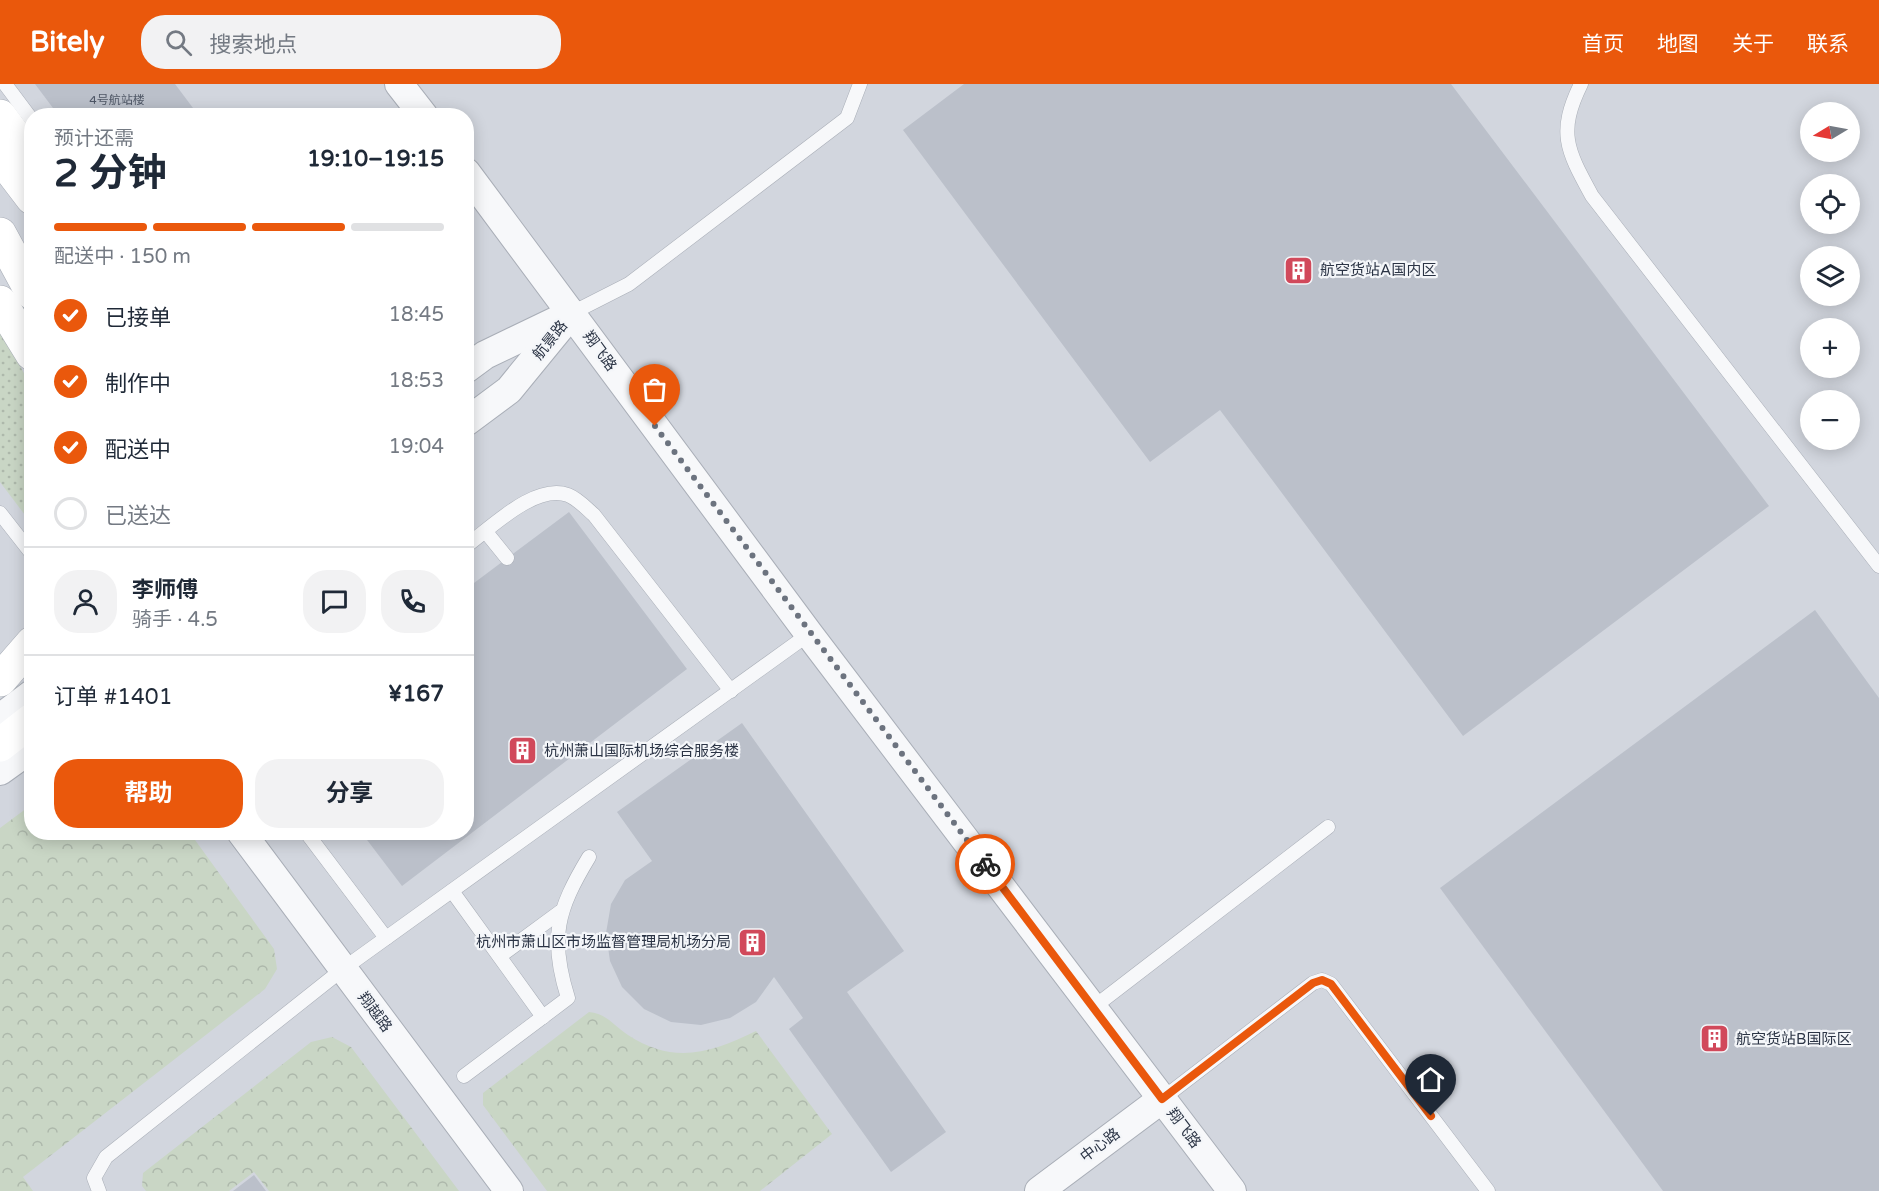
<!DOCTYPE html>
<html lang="zh">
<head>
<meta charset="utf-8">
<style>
  :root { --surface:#fff; --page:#f2f2f3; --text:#1f2937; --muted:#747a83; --line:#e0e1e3; --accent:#ea580c }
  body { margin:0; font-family:"Varela Round","Noto Sans SC",sans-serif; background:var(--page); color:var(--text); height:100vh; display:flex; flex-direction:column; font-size:22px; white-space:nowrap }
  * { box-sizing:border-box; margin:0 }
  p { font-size:20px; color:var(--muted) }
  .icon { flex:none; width:33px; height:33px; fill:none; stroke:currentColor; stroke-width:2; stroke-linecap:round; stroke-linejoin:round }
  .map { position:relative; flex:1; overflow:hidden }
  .sheet { position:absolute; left:24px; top:24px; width:450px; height:732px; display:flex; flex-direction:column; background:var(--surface); border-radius:24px; box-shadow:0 3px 15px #0003 }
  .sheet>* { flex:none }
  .needle { width:39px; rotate:260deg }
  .tools { position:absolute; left:1800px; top:18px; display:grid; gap:12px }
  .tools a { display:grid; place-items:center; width:60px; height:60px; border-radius:50%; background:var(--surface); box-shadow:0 3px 15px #0003; font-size:30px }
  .pin { position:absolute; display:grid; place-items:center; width:51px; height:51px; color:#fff; margin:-62px -26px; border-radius:50% 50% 50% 0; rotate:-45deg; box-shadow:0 0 6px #0007 }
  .pin .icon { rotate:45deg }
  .courier { position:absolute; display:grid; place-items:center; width:60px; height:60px; margin:-30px; border:4px solid #ea580c; border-radius:50%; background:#fff; color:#222; box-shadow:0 2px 8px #0007 }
  .overview em { font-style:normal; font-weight:700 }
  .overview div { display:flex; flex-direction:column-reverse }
  .overview { display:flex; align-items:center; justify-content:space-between; height:102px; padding:0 30px }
  h1 { font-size:39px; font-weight:700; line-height:45px }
  .bar { display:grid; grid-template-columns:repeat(4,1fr); gap:9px 6px; align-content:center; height:72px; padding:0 30px }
  .bar i { height:8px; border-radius:4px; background:var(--line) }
  .bar .current { background:var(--accent) }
  .bar p { grid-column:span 4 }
  .line { display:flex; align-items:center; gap:15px; padding:0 30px; border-top:2px solid var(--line) }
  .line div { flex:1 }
  .round { display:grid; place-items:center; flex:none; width:63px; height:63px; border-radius:24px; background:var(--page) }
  ol { padding:0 30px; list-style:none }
  li { display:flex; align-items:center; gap:18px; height:66px }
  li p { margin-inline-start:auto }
  li .icon { padding:6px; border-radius:50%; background:var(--accent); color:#fff; stroke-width:4 }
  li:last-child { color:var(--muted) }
  li i { width:33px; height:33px; border:3px solid var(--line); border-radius:50% }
  .cta { display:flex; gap:12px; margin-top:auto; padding:12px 30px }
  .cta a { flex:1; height:69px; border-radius:24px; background:var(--accent); color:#fff; font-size:24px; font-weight:700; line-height:69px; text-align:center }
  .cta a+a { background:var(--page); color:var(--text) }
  header { display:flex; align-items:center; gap:36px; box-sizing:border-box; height:84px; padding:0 30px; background:var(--accent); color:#fff }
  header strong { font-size:28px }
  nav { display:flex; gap:33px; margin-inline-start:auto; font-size:21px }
  .search { width:420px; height:54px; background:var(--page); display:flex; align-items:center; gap:15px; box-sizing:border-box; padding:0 21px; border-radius:24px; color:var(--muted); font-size:22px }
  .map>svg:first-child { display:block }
</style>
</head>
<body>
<header>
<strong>Bitely</strong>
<div class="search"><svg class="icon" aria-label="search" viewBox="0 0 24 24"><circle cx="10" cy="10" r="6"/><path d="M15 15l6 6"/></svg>搜索地点</div>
<nav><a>首页</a><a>地图</a><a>关于</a><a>联系</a></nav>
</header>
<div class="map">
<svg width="1879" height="1107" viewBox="0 0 1879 1107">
  <defs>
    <pattern id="grass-dots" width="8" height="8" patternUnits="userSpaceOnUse" patternTransform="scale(1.5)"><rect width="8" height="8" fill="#c9d6c5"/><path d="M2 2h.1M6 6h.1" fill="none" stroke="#adb8ab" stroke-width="1.8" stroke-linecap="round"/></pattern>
    <pattern id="forest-crowns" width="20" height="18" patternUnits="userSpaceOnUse" patternTransform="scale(1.5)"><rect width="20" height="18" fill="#c9d6c5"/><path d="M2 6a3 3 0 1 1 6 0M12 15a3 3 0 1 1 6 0" fill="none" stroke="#adb8ab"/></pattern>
  </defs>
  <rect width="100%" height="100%" fill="#e4e7ec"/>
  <!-- built -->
  <path fill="#d2d6de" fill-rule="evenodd" d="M0,0h1879v1107h-1879zM1810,28h40v40h-40zM32,32h434v716h-434zM1810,100h40v40h-40zM1810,172h40v40h-40zM1810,244h40v40h-40zM1810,316h40v40h-40z"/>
  <!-- grass -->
  <path fill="url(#grass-dots)" d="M0,243l31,60v136l-31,-41z"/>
  <!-- forest -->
  <g fill="url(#forest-crowns)">
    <path d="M31,721l1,27 158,1 84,116 3,20 -12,20 -242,188 10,14h-33v-363z"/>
    <path d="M589,928c17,1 25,14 39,23 46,30 83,18 128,-4l76,103 -72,57h-213l-64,-86v-12z"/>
    <path d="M332,953l19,10 108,144h-190l-15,-19 -25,19h-83l-4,-5 1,-13 168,-131z"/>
  </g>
  <!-- building -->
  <g fill="#bbc0ca">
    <path d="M35,0h140l24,32h-140z"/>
    <path d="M964,0h487l318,422 -306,230 -243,-326 -70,52 -247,-332z"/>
    <path d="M569,428l118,157 -285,217 -41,-54h105v-243z"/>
    <path d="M1815,526l64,88v493h-216l-223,-303z"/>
    <path d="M742,639l162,228 -57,41 99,140 -55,40 -102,-143 14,-11 -29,-41 -18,25 -26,16 -29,7 -30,-3 -27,-13 -22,-22 -12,-26 -4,-28 5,-29 14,-24 27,-19 -35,-49z"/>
    <path d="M254,1091l12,16h-33z"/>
  </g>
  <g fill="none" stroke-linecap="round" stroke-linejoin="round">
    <defs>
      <g id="lane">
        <path d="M5,0l27,36"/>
        <path d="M1581,0c-24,49 -14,66 11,112l287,370"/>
        <path d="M572,229l57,-29 218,-166 13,-34"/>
        <path d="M0,429l32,41"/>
        <path d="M486,448l21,26"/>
        <path d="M466,462c25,-18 69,-63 102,-51 10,4 18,13 26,20l137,176"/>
        <path d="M306,748l80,106"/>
        <path d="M452,807l91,126"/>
        <path d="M500,872l60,-44"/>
        <path d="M1094,923l234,-180"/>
        <path d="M464,992l104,-78c-19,-60 -11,-88 21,-141"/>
        <path d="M1162,1015l151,-116 9,-3 9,4 157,207"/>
        <path d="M99,1107l-5,-13 12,-21 237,-188 466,-335"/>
      </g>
      <g id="street">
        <path d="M399,0l25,32"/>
        <path d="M466,88l343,462 423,557"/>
        <path d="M466,285l19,-14 79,-38"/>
        <path d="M466,338l43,-32 63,-77"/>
        <path d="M0,634l32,-24"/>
        <path d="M0,687l32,-23"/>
        <path d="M241,748l268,359"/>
        <path d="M1039,1107l123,-92"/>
      </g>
      <g id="secondary">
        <path d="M0,32l32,43"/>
        <path d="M0,72l32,42"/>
        <path d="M0,150l32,59"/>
        <path d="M0,218l32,52"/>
        <path d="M0,596l32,-37"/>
        <path d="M0,661l32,-25"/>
      </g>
    </defs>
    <!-- lane casing -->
    <use href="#lane" stroke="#a9aeb7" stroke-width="15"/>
    <!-- street casing -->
    <use href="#street" stroke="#a9aeb7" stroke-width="30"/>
    <!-- secondary casing -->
    <use href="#secondary" stroke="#a9aeb7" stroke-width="34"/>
    <!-- lane -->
    <use href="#lane" stroke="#f7f8fa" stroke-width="14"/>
    <!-- street -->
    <use href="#street" stroke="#f7f8fa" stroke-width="28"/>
    <!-- secondary -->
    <use href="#secondary" stroke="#fff" stroke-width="33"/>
  </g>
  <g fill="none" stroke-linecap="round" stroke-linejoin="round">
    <!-- done -->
    <path stroke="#6c737f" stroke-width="6" stroke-dasharray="0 10.8" d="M655,342l330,438"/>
    <!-- route -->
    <path stroke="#ea580c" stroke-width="8" d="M985,780l177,235 151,-116 9,-3 9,4 100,132"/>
  </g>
  <!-- icons -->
  <defs>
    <symbol id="building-square" viewBox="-11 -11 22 22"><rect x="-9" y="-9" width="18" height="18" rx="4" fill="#d1495b" stroke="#f4f6f9"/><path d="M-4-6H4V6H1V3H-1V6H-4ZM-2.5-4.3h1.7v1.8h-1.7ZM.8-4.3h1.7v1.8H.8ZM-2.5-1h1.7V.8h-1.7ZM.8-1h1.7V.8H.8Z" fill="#fff"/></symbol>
  </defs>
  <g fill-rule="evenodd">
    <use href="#building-square" x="1282" y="170" width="33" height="33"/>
    <use href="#building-square" x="506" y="650" width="33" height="33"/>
    <use href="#building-square" x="736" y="842" width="33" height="33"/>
    <use href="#building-square" x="1698" y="938" width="33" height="33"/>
  </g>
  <g text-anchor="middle" stroke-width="4.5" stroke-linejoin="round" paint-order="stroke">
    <!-- number labels -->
    <g font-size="12" fill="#4f5766">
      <text x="117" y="20">4号航站楼</text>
    </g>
    <!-- poi labels -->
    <g font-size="15" fill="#2b3445" stroke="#f4f6f9" text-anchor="start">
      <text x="1320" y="191">航空货站A国内区</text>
      <text x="544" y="672">杭州萧山国际机场综合服务楼</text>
      <text x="731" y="863" text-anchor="end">杭州市萧山区市场监督管理局机场分局</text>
      <text x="1736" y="960">航空货站B国际区</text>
    </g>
    <!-- street labels -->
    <g font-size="15" fill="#2b3445" stroke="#f4f6f9">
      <text transform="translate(550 256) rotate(-51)" y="5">航景路</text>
      <text transform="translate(600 267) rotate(54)" y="5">翔飞路</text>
      <text transform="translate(375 928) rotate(53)" y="5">翔越路</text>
      <text transform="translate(1184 1044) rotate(53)" y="5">翔飞路</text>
      <text transform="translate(1100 1061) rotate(-37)" y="5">中心路</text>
    </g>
  </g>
</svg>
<div class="tools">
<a><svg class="needle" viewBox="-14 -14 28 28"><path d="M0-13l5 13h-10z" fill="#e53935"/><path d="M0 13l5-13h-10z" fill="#747a83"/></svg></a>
<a><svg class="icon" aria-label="locate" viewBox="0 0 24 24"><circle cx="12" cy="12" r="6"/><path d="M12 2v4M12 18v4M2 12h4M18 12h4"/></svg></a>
<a><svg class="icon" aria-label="layers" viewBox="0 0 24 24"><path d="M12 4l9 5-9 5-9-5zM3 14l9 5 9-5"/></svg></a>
<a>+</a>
<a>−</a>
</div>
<div class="pin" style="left:655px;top:342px;background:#ea580c"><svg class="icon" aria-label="bag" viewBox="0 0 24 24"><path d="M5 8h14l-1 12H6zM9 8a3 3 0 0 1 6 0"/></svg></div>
<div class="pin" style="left:1431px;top:1032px;background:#1f2937"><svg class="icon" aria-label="home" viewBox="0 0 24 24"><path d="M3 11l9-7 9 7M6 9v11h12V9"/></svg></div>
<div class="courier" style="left:985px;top:780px"><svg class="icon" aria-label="bike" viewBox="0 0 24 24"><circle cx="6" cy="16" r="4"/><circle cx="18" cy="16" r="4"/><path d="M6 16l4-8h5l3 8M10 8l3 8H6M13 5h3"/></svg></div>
<section class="sheet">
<div class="overview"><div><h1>2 分钟</h1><p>预计还需</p></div><em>19:10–19:15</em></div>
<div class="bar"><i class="current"></i><i class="current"></i><i class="current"></i><i></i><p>配送中 · 150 m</p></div>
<ol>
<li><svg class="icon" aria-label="check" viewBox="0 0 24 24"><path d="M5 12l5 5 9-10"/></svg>已接单<p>18:45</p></li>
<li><svg class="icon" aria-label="check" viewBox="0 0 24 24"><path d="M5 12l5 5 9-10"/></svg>制作中<p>18:53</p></li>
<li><svg class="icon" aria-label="check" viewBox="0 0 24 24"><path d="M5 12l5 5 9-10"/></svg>配送中<p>19:04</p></li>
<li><i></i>已送达</li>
</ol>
<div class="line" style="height:108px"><a class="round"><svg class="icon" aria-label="person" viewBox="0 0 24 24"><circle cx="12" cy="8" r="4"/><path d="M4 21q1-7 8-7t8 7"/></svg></a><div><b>李师傅</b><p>骑手 · 4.5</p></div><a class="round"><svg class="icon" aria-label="chat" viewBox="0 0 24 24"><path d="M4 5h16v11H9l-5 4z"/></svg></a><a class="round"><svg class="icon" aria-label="phone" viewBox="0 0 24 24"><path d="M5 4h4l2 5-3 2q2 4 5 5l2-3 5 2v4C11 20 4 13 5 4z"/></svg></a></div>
<div class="line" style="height:78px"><div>订单 #1401</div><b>¥167</b></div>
<div class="cta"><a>帮助</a><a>分享</a></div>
</section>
</div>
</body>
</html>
